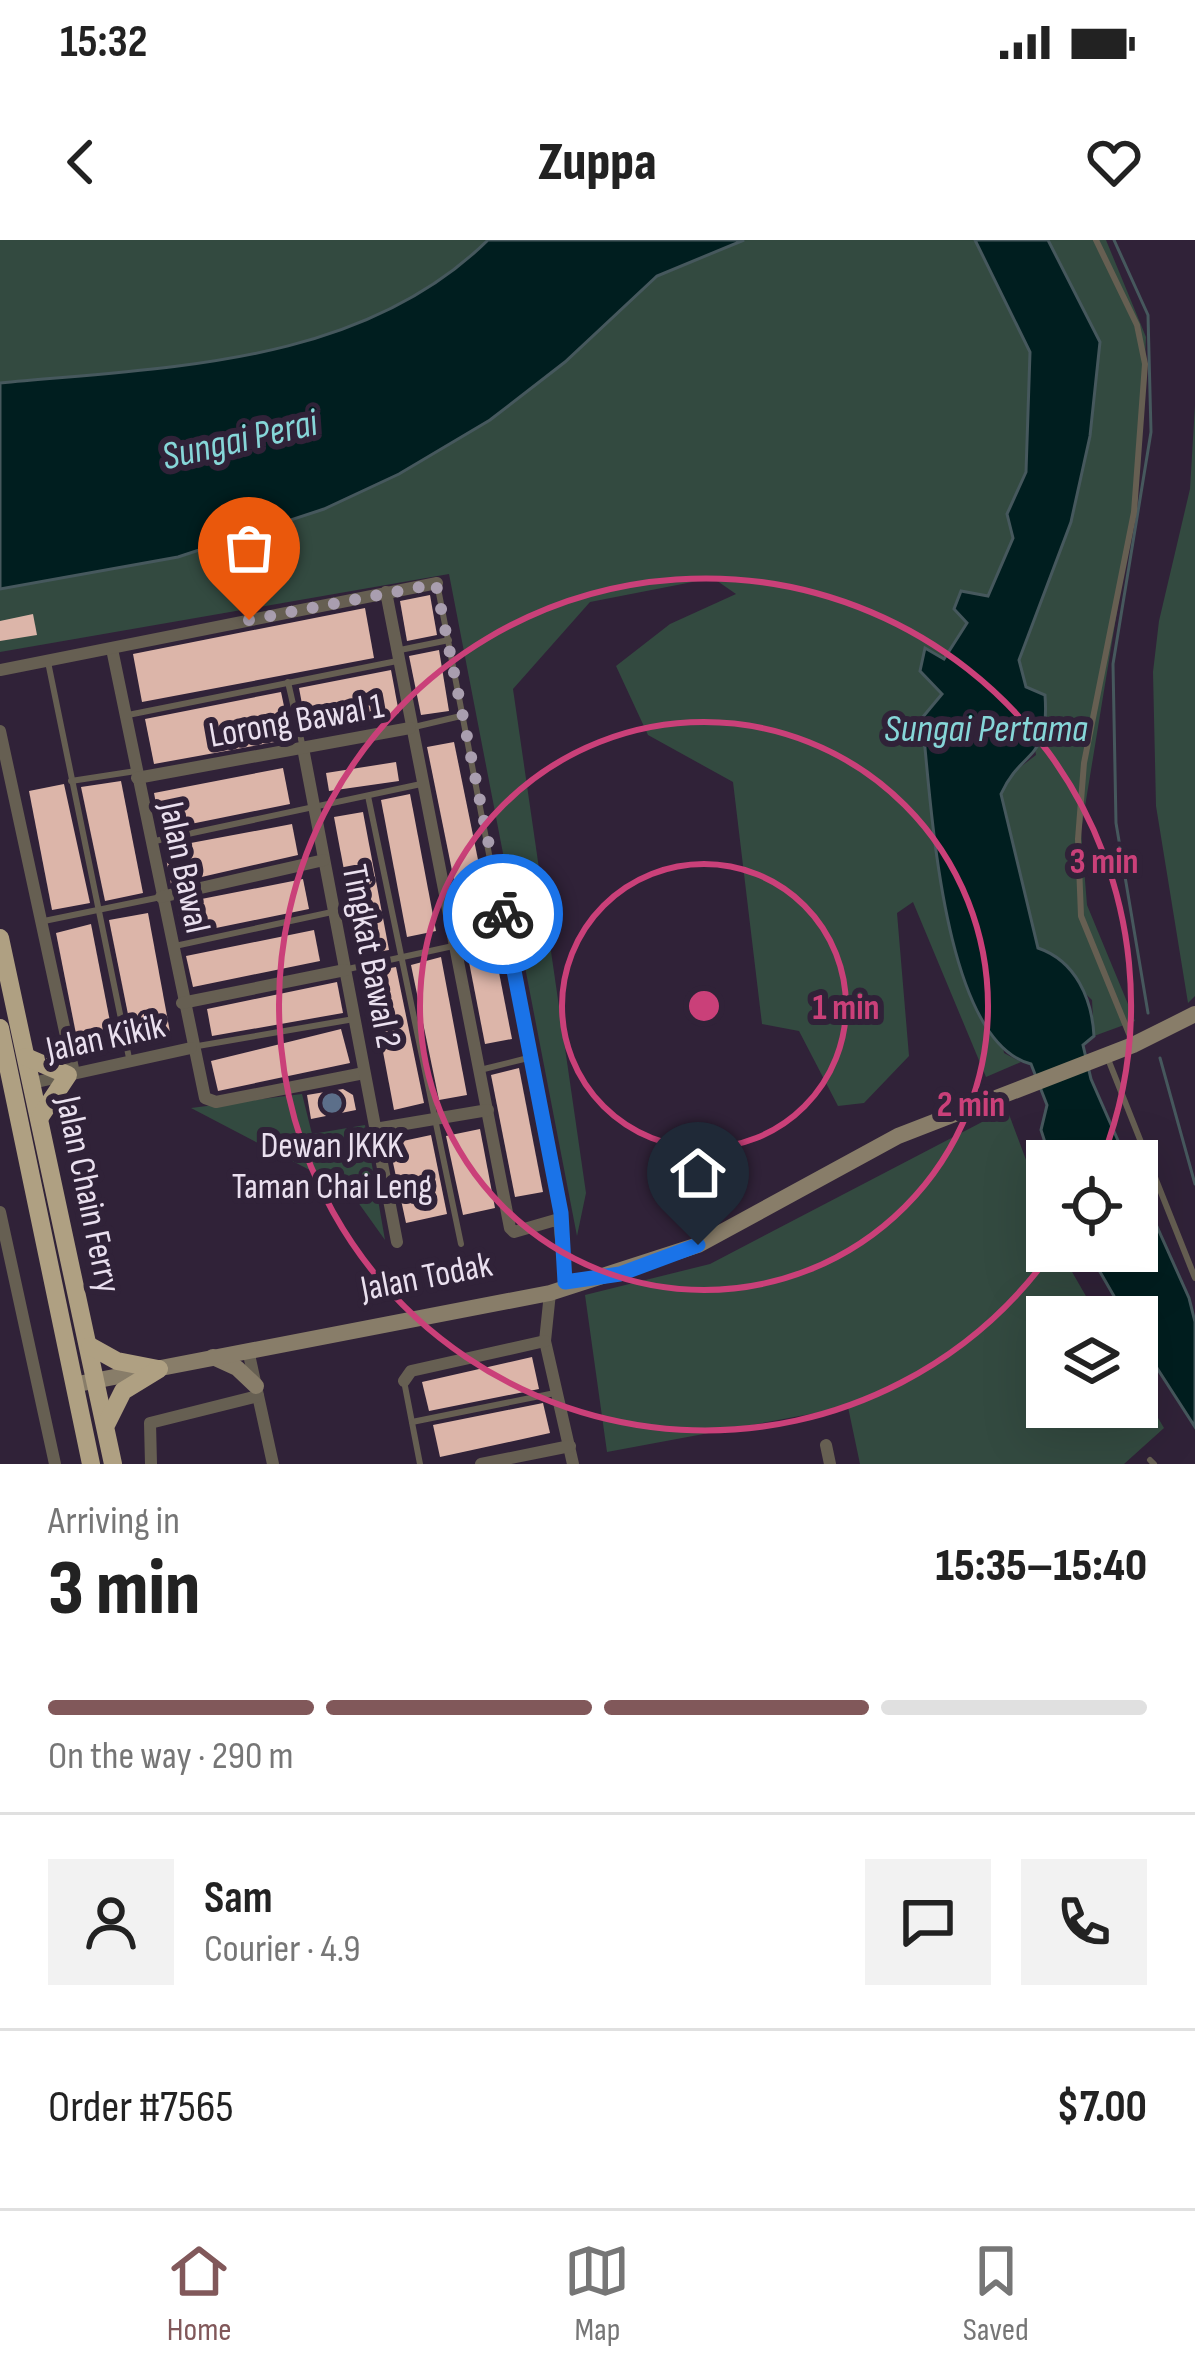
<!DOCTYPE html>
<html lang="en">
<head>
<meta charset="utf-8">
<style>
  :root { --surface:#fff; --page:#f2f2f2; --text:#222; --muted:#767676; --line:#e0e0e0; --accent:#81585a }
  body { margin:0; font-family:"Sofia Sans Condensed",sans-serif; background:var(--page); color:var(--text); height:100vh; display:flex; flex-direction:column; font-size:45px; white-space:nowrap }
  * { box-sizing:border-box; margin:0 }
  p { font-size:39px; color:var(--muted) }
  .icon { flex:none; width:66px; height:66px; fill:none; stroke:currentColor; stroke-width:2; stroke-linecap:round; stroke-linejoin:round }
  .map { position:relative; height:1224px; overflow:hidden }
  .sheet { display:flex; flex-direction:column; background:var(--surface); flex:1 }
  .sheet>* { flex:none }
  .buttons { position:absolute; left:1026px; top:900px; display:grid; gap:24px }
  .buttons a { display:grid; place-items:center; width:132px; height:132px; border-radius:0px; background:var(--surface); box-shadow:0 12px 48px #0002; font-size:60px }
  .pin { position:absolute; display:grid; place-items:center; width:102px; height:102px; color:#fff; margin:-123px -51px; border-radius:50% 50% 50% 0; rotate:-45deg; box-shadow:0 0 12px #0007 }
  .pin .icon { rotate:45deg }
  .courier { position:absolute; display:grid; place-items:center; width:120px; height:120px; margin:-60px; border:9px solid #1a73e8; border-radius:50%; background:#fff; color:#222; box-shadow:0 3px 15px #0007 }
  .headline em { font-style:normal; font-weight:800 }
  .headline div { display:flex; flex-direction:column-reverse }
  .headline { display:flex; align-items:center; justify-content:space-between; height:204px; padding:0 48px }
  h1 { font-size:78px; font-weight:800; line-height:90px }
  .bar { display:grid; grid-template-columns:repeat(4,1fr); gap:18px 12px; align-content:center; height:144px; padding:0 48px }
  .bar i { height:15px; border-radius:9px; background:var(--line) }
  .bar .selected { background:var(--accent) }
  .bar p { grid-column:span 4 }
  .line { display:flex; align-items:center; gap:30px; padding:0 48px; border-top:3px solid var(--line) }
  .line div { flex:1 }
  .round { display:grid; place-items:center; flex:none; width:126px; height:126px; border-radius:0px; background:var(--page) }
  .status { display:flex; justify-content:space-between; align-items:center; height:84px; padding:0 60px; background:var(--surface); direction:ltr }
  .status svg { height:33px; fill:currentColor }
  header { display:flex; justify-content:space-between; align-items:center; height:156px; padding:0 48px; background:var(--surface); font-size:54px; font-weight:800 }
  .menu { display:flex; justify-content:space-around; align-items:center; height:168px; border-top:3px solid var(--line); background:var(--surface); font-size:33px; color:var(--muted) }
  .menu a { display:grid; justify-items:center; gap:6px }
  .menu .selected { color:var(--accent) }
  .map>svg:first-child { display:block }
</style>
</head>
<body>
<div class="status"><b>15:32</b><svg viewBox="0 0 49 12"><path d="M0 12V9h3v3zM5 12V6h3v6zM10 12V3h3v9zM15 12V0h3v12zM26 1h20v11H26zM47 4h2v5h-2z"/></svg></div>
<header><svg class="icon" aria-label="back" viewBox="0 0 24 24"><path d="M15 5l-7 7 7 7"/></svg>Zuppa<svg class="icon" aria-label="heart" viewBox="0 0 24 24"><path d="M12 20l-8-8c-3-5 5-10 8-4 3-6 11-1 8 4z"/></svg></header>
<div class="map">
<svg width="1195" height="1224" viewBox="0 0 1195 1224">
  <rect width="100%" height="100%" fill="#302238"/>
  <!-- green -->
  <g fill="#334a40">
    <path d="M0,0h488c-129,127 -320,126 -488,143z"/>
    <path d="M744,0h231l55,112 -4,120 -19,42 6,24 -25,58 -33,13 13,14 -25,36 -17,-10 16,45 62,359 17,9 -35,15 -73,-175 -16,11 12,143 -45,47 -26,3 -39,-75 -37,-7 -29,-242 -85,-47 -32,-69 54,-42 66,-30 -23,-16 -123,24 -77,87 73,504 -9,43 -128,-662 -449,78v-63l178,-32 146,-48 75,-35 91,-54 75,-58 92,-87z"/>
    <path d="M1048,0h58l40,97 -6,134 -59,360 6,74 48,116 -41,15 -2,-36 -54,-52 -37,-154 9,-19 26,-20 -17,-95 52,-138 19,-86 10,-93z"/>
    <path d="M1195,165v591l-7,7 -32,-197 -3,-134 6,-51 31,-132z"/>
    <path d="M302,854l10,40 53,-9 20,115 -35,-49 -159,-83z"/>
    <path d="M1007,869l40,107v35h13l38,66h-51v90h90v-25l27,46 -40,36h-264l-12,-57 -241,45 -22,-157 125,-31z"/>
  </g>
  <!-- water -->
  <g fill="#001e1f" stroke="#46585d" stroke-width="3">
    <path d="M488,0h256l-87,36 -92,86 -75,58 -91,54 -75,35 -146,48 -178,32v-206c167,-16 360,-17 488,-143z"/>
    <path d="M975,0h73l52,102 -10,94 -19,86 -52,138 7,27 19,8c5,67 -23,53 -44,99l37,154c38,13 54,51 56,88l-11,9 8,34 36,82h-76l-10,-31 6,-25 -16,-41c-90,-23 -100,-268 -109,-346l20,-24 -22,-23 5,-23 19,11 23,-36 -13,-14 7,-18 27,5 25,-58 -6,-24 19,-42 4,-120z"/>
    <path d="M1137,942l52,116 6,24v105l-58,-90v-20h-11l-38,-66h49z"/>
  </g>
  <g fill="none" stroke-linecap="round" stroke-linejoin="round">
    <!-- stream -->
    <g stroke="#46585d" stroke-width="3">
      <path d="M1114,0l34,75 3,117 -38,232 3,159 32,190"/>
      <path d="M1160,818l35,126"/>
    </g>
  </g>
  <!-- building -->
  <g fill="#dcb5a9">
    <path d="M430,355l7,40 -30,6 -7,-40z"/>
    <path d="M365,368l9,50 -232,44 -9,-48z"/>
    <path d="M33,374l4,21 -37,6v-20z"/>
    <path d="M439,410l10,61 -28,4 -12,-59z"/>
    <path d="M391,430l8,43 -92,18 -8,-43z"/>
    <path d="M281,452l10,47 -137,25 -9,-45z"/>
    <path d="M454,502l31,152 -27,6 -31,-153z"/>
    <path d="M396,522l3,19 -70,10 -3,-18z"/>
    <path d="M283,528l7,36 -129,26 -7,-37z"/>
    <path d="M121,541l22,112 -38,8 -24,-114z"/>
    <path d="M64,544l26,119 -38,7 -23,-119z"/>
    <path d="M410,554l26,137 -29,6 -26,-137z"/>
    <path d="M363,572l26,138 -29,5 -26,-138z"/>
    <path d="M292,584l6,31 -127,29 -7,-36z"/>
    <path d="M303,639l6,30 -127,26 -6,-31z"/>
    <path d="M148,673l22,119 -37,7 -24,-119z"/>
    <path d="M488,676l24,123 -27,5 -24,-123z"/>
    <path d="M91,684l22,113 -35,7 -22,-111z"/>
    <path d="M314,690l6,31 -127,26 -7,-31z"/>
    <path d="M441,717l26,138 -28,5 -28,-135z"/>
    <path d="M396,727l28,136 -30,7 -26,-138z"/>
    <path d="M337,742l6,31 -131,23 -5,-27z"/>
    <path d="M341,789l9,34 -132,28 -7,-30z"/>
    <path d="M519,828l24,124 -28,5 -24,-122z"/>
    <path d="M343,849l10,6 3,15 -45,9 -4,-24z"/>
    <path d="M480,889l15,79 -32,7 -17,-79z"/>
    <path d="M431,895l16,79 -41,9 -17,-79z"/>
    <path d="M532,1117l7,32 -110,22 -7,-29z"/>
    <path d="M543,1163l7,30 -110,24 -7,-32z"/>
  </g>
  <g fill="none" stroke-linecap="round" stroke-linejoin="round">
    <!-- service -->
    <g stroke="#665f52" stroke-width="6">
      <path d="M1096,0l41,85 8,39 -11,148 -50,251 -6,76 3,77 51,125"/>
      <path d="M437,343l122,636"/>
      <path d="M400,410l49,-10"/>
      <path d="M48,422l81,396"/>
      <path d="M288,442l15,66"/>
      <path d="M128,475l269,-54"/>
      <path d="M410,488l55,-13"/>
      <path d="M71,541l65,-10"/>
      <path d="M368,556l93,448"/>
      <path d="M155,601l266,-57"/>
      <path d="M450,669l50,-10"/>
      <path d="M44,681l117,-24"/>
      <path d="M175,706l157,-34"/>
      <path d="M348,729l105,-23"/>
      <path d="M192,807l162,-28"/>
      <path d="M1108,819l87,219"/>
      <path d="M480,830l52,-13"/>
      <path d="M404,1141l16,83"/>
      <path d="M412,1182l143,-29"/>
      <path d="M1150,1220l4,4"/>
    </g>
    <!-- minor -->
    <g stroke="#665f52" stroke-width="12">
      <path d="M386,352l124,636 4,4 45,-13 6,63"/>
      <path d="M112,409l93,449 11,4 148,-29"/>
      <path d="M0,430l437,-87"/>
      <path d="M0,491l74,342"/>
      <path d="M303,508l94,494"/>
      <path d="M137,538l273,-50"/>
      <path d="M161,657l163,-37"/>
      <path d="M182,763l163,-33"/>
      <path d="M32,843l159,-35"/>
      <path d="M375,889l113,-19"/>
      <path d="M0,972l55,252"/>
      <path d="M550,1053l-5,48 28,123"/>
      <path d="M248,1110l25,114"/>
      <path d="M404,1141l7,-10 134,-30"/>
      <path d="M826,1205l4,19"/>
      <path d="M151,1224l-1,-41 108,-27"/>
      <path d="M481,1224l89,-18"/>
    </g>
    <!-- secondary -->
    <g stroke="#887d69" stroke-width="16">
      <path d="M213,1117l24,11 19,18"/>
      <path d="M83,1143l467,-90 148,-48 200,-109 235,-91 62,-31"/>
    </g>
    <!-- trunk -->
    <g stroke="#afa082" stroke-width="18">
      <path d="M0,698l113,526"/>
      <path d="M0,788l91,436"/>
      <path d="M26,817l42,18 -28,42"/>
      <path d="M90,1106l27,15 41,8"/>
      <path d="M107,1183l16,-32 36,-22"/>
    </g>
  </g>
  <g fill="none" stroke-linecap="round" stroke-linejoin="round">
    <!-- done -->
    <path stroke="#a99eaf" stroke-width="12" stroke-dasharray="0 21.6" d="M249,380l187,-36 67,330"/>
    <!-- route -->
    <path stroke="#1a73e8" stroke-width="15" d="M503,674l58,299 4,69 55,-8 78,-29"/>
  </g>
  <!-- distance rings -->
  <g fill="none" stroke="#ca4079" stroke-width="6">
    <circle cx="704" cy="766" r="142"/>
    <circle cx="704" cy="766" r="284"/>
    <path d="M1051 1013A426 426 0 1 1 1102 919"/>
  </g>
  <!-- markers -->
  <circle fill="#5c6f8a" stroke="#302238" stroke-width="4.5" cx="332" cy="863" r="12"/>
  <g text-anchor="middle" stroke-width="12" stroke-linejoin="round" paint-order="stroke">
    <!-- street labels -->
    <g font-size="36" fill="#eae0ef" stroke="#302238">
      <text transform="translate(296 479) rotate(-10)" y="13">Lorong Bawal 1</text>
      <text transform="translate(186 627) rotate(78)" y="13">Jalan Bawal</text>
      <text transform="translate(373 716) rotate(79)" y="13">Tingkat Bawal 2</text>
      <text transform="translate(105 796) rotate(-12)" y="13">Jalan Kikik</text>
      <text transform="translate(90 954) rotate(78)" y="13">Jalan Chain Ferry</text>
      <text transform="translate(426 1035) rotate(-11)" y="13">Jalan Todak</text>
    </g>
    <!-- poi labels -->
    <g font-size="36" fill="#eae0ef" stroke="#302238">
      <text x="332" y="917">Dewan JKKK<tspan x="332" dy="41">Taman Chai Leng</tspan></text>
    </g>
    <!-- water labels -->
    <g font-size="39" font-style="italic" fill="#86d6d8" stroke="#302238">
      <text transform="translate(239 198) rotate(-13)" y="14">Sungai Perai</text>
      <text x="986" y="501">Sungai Pertama</text>
    </g>
  </g>
  <circle cx="704" cy="766" r="18" fill="#ca4079" stroke="#302238" stroke-width="6"/>
  <g font-size="36" text-anchor="middle" font-weight="bold" fill="#ca4079" stroke="#302238" stroke-width="12" stroke-linejoin="round" paint-order="stroke">
    <text x="1104" y="633">3 min</text>
    <text x="846" y="779">1 min</text>
    <text x="971" y="876">2 min</text>
  </g>
</svg>
<div class="buttons">
<a><svg class="icon" aria-label="locate" viewBox="0 0 24 24"><circle cx="12" cy="12" r="6"/><path d="M12 2v4M12 18v4M2 12h4M18 12h4"/></svg></a>
<a><svg class="icon" aria-label="layers" viewBox="0 0 24 24"><path d="M12 4l9 5-9 5-9-5zM3 14l9 5 9-5"/></svg></a>
</div>
<div class="pin" style="left:249px;top:380px;background:#ea580c"><svg class="icon" aria-label="bag" viewBox="0 0 24 24"><path d="M5 8h14l-1 12H6zM9 8a3 3 0 0 1 6 0"/></svg></div>
<div class="pin" style="left:698px;top:1005px;background:#1f2937"><svg class="icon" aria-label="home" viewBox="0 0 24 24"><path d="M3 11l9-7 9 7M6 9v11h12V9"/></svg></div>
<div class="courier" style="left:503px;top:674px"><svg class="icon" aria-label="bike" viewBox="0 0 24 24"><circle cx="6" cy="16" r="4"/><circle cx="18" cy="16" r="4"/><path d="M6 16l4-8h5l3 8M10 8l3 8H6M13 5h3"/></svg></div>
</div>
<section class="sheet">
<div class="headline"><div><h1>3 min</h1><p>Arriving in</p></div><em>15:35–15:40</em></div>
<div class="bar"><i class="selected"></i><i class="selected"></i><i class="selected"></i><i></i><p>On the way · 290 m</p></div>
<div class="line" style="height:216px"><a class="round"><svg class="icon" aria-label="person" viewBox="0 0 24 24"><circle cx="12" cy="8" r="4"/><path d="M4 21q1-7 8-7t8 7"/></svg></a><div><b>Sam</b><p>Courier · 4.9</p></div><a class="round"><svg class="icon" aria-label="chat" viewBox="0 0 24 24"><path d="M4 5h16v11H9l-5 4z"/></svg></a><a class="round"><svg class="icon" aria-label="phone" viewBox="0 0 24 24"><path d="M5 4h4l2 5-3 2q2 4 5 5l2-3 5 2v4C11 20 4 13 5 4z"/></svg></a></div>
<div class="line" style="height:156px"><div>Order #7565</div><b>$7.00</b></div>
</section>
<nav class="menu">
<a class="selected"><svg class="icon" aria-label="home" viewBox="0 0 24 24"><path d="M3 11l9-7 9 7M6 9v11h12V9"/></svg>Home</a>
<a><svg class="icon" aria-label="map" viewBox="0 0 24 24"><path d="M3 6l6-2 6 2 6-2v14l-6 2-6-2-6 2zM9 4v14M15 6v14"/></svg>Map</a>
<a><svg class="icon" aria-label="saved" viewBox="0 0 24 24"><path d="M7 4h10v16l-5-4-5 4z"/></svg>Saved</a>
</nav>
</body>
</html>
